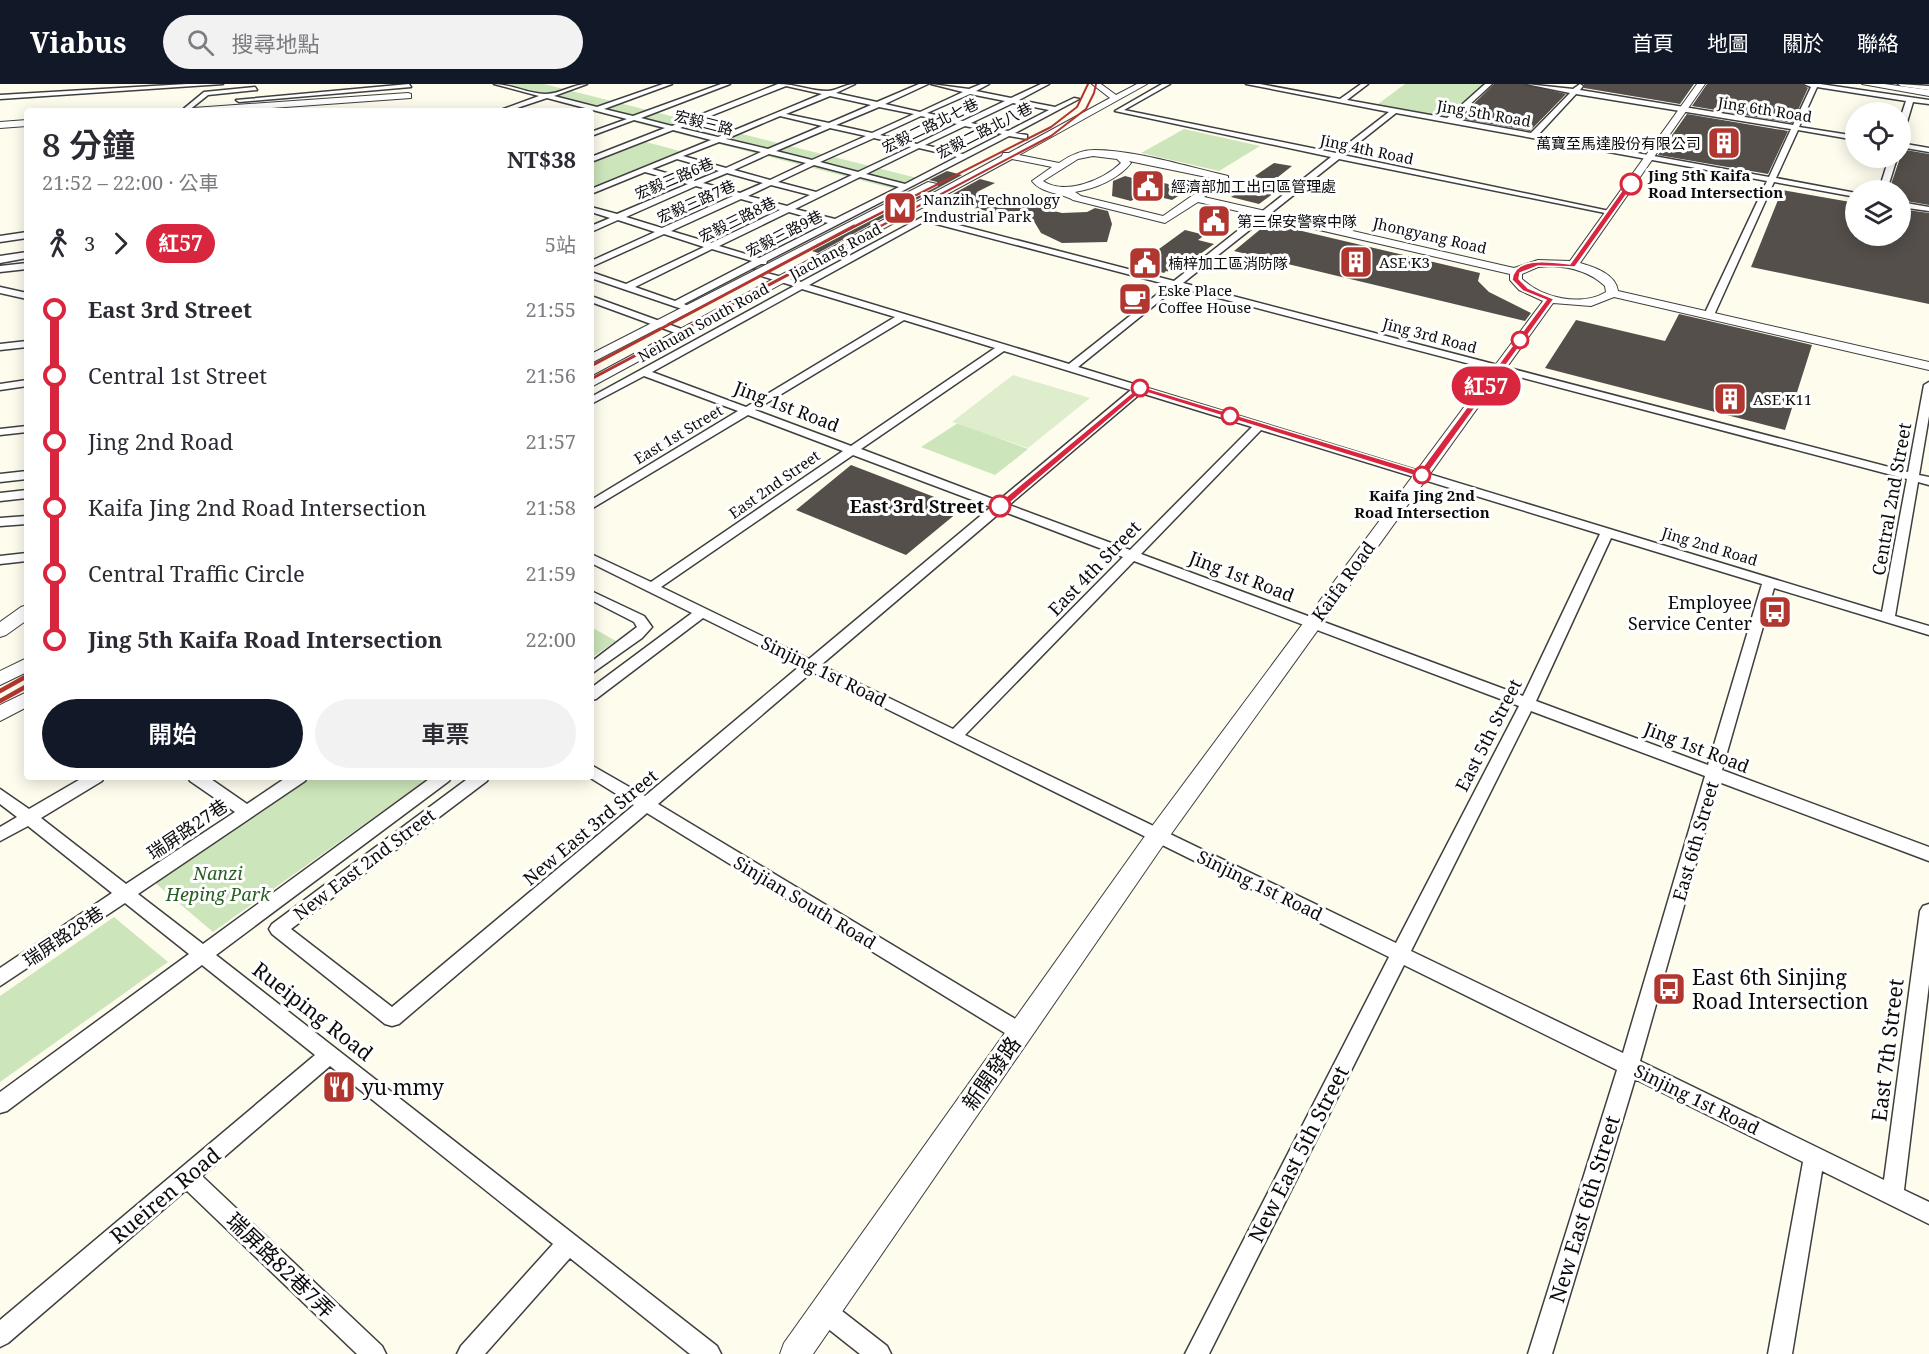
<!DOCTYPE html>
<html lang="zh-TW">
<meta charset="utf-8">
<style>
:root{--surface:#fff;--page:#f2f2f3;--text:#2b2b33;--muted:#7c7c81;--accent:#111827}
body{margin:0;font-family:"Noto Serif","Noto Sans TC",serif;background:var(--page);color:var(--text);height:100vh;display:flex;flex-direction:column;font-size:22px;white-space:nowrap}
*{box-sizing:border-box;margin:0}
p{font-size:20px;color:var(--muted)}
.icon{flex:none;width:33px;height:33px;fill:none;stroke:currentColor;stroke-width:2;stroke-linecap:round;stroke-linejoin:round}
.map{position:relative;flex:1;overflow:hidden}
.panel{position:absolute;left:24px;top:24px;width:570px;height:672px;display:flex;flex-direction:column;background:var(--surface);border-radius:6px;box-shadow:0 3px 15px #0003}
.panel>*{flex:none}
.badge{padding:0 12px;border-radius:20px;font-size:21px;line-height:39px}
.fabs{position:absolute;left:1845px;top:18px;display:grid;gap:12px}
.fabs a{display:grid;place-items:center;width:66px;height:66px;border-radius:50%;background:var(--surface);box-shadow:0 3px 15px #0003;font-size:30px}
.map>.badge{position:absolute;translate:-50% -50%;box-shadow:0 0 0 3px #fff}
.legs{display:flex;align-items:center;gap:9px;height:66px;padding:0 18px;font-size:20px}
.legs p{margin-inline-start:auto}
.summary{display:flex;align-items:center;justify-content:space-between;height:102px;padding:0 18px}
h1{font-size:33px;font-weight:600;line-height:45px}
.cta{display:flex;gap:12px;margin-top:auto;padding:12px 18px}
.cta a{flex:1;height:69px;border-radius:36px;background:var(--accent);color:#fff;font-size:24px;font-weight:600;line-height:69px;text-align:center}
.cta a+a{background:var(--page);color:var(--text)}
ul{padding:0 18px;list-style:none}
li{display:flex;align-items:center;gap:21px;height:66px;font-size:22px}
li i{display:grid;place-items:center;width:9px;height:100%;margin:0 8px;background:currentColor}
li i::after{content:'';width:15px;height:15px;margin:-8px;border:4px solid;border-radius:50%;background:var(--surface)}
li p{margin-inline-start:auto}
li:first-child i{background:linear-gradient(#0000 50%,currentColor 0)}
li:last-child i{background:linear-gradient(currentColor 50%,#0000 0)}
header{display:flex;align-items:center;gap:36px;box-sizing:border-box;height:84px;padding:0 30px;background:var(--accent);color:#fff}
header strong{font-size:28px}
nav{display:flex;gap:33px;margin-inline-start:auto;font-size:21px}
.search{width:420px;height:54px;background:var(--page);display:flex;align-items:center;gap:15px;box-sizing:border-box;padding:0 21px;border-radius:33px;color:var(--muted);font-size:22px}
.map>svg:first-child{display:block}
.green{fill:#cce5ba}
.pitch{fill:#deedcb}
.building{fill:#544f4a}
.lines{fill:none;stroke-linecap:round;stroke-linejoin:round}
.minor-casing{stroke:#3f3f3f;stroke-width:3}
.tertiary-casing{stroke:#3f3f3f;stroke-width:2}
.minor{fill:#fff;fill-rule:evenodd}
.tertiary{fill:#fff;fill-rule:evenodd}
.rail-far2{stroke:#b13630;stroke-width:2}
.rail-far1{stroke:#b13630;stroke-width:3}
.rail{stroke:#b13630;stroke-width:4.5}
.line-1{fill:#d7263d;stroke:#fff;stroke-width:1.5}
.stop-1-dot{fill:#fff;stroke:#d7263d;stroke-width:3}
.labels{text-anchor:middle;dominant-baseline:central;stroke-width:6;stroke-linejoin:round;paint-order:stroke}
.far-street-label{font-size:15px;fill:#0c0c0c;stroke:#fff}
.far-poi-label{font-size:15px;fill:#0c0c0c;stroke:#fff;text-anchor:start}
.far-stop-label{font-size:15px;font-weight:bold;fill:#0c0c0c;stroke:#fff;text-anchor:start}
.street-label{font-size:18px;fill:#0c0c0c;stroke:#fff}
.stop-label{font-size:18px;font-weight:bold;fill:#0c0c0c;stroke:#fff;text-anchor:end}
.poi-label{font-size:18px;fill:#0c0c0c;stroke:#fff;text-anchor:end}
.park-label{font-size:18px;font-style:italic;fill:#295e22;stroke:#fff}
.near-poi-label{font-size:21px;fill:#0c0c0c;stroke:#fff;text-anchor:start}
.near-street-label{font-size:21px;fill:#0c0c0c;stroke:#fff}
</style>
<header>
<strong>Viabus</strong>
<div class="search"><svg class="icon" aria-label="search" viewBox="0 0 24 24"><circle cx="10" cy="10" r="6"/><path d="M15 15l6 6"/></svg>搜尋地點</div>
<nav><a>首頁</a><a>地圖</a><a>關於</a><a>聯絡</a></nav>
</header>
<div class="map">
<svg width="1929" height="1270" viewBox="0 0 1929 1270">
<rect width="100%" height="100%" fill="#fefced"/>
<!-- green -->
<path class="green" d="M506 0H544L917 94 895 105 559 19 567 15Z
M1405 0H1489L1448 37 1374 23Z
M1184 45 1260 62 1219 87 1141 69Z
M646 58 680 67 591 103V79Z
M958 339 1028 365 995 391 921 363Z
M591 543 616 557 591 574Z
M311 693H430L213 848 153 797Z
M114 833 168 878 0 998V912Z"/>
<!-- pitch -->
<path class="pitch" d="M1013 291 1090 314 1028 364 952 338Z"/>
<!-- building -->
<path class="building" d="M1494 0H1524L1566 10 1530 47 1459 34Z
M1584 0H1694L1680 20 1584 4Z
M1707 0H1802L1808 4 1792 39 1692 22Z
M1687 30 1788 47 1768 90 1658 71Z
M1900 65 1929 70V121L1900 116V106H1889L1900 74Z
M1274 79 1292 82 1278 93 1292 96 1259 120 1231 113 1258 96 1252 94Z
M947 87 962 91 818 169 812 167 938 102 937 98 929 96Z
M1125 92 1140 96 1143 94 1189 105 1172 116 1143 109 1131 117 1112 112 1113 97Z
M980 95 995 99 977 108 1062 129 1087 128 1095 124 1108 127 1112 140 1107 158 1062 159 1041 149 1029 129 1019 135 942 116Z
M1782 106 1856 119V152H1900V125L1929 129V220L1751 183Z
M1268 139 1480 189 1478 197 1489 208 1531 229 1525 237 1234 167Z
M1185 146 1205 151 1198 156 1214 160 1174 189 1166 187 1164 189 1137 181Z
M1679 230 1812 261 1785 346 1545 284 1576 236 1665 257Z
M851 381 963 424 906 471 796 426Z"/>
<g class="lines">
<defs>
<path id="minor" d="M187 0H223L0 15V11Z
M409 0 411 3 239 18 236 16Z
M494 0C511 0 528 10 546 10 560 10 573 0 587 0L554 12 597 23 663 0H672L604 25 633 32 721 0H730L641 34 672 42 778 0C796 0 811 7 827 7 836 7 845 0 855 0L836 9 877 18 919 0H928L885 20 920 28 963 8 931 0 969 5 981 0H989L976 7 1011 14 1041 0H1049L1019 16 1055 23 1074 14 1079 15 1015 49 1027 51V55L1009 52 767 177 766 180H761L684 220 690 223 685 226 591 194V188L626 200 704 163 664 150 591 183V177L655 148 618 136 591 148V142L610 134 591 128V123L617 130 688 100 645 88 591 110V105L711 56 673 46 591 78V73L665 44 634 36 591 52V48L627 35 547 14 508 27H498L539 12ZM786 2 822 10 718 53 680 44ZM970 10 1005 17 963 37 927 29ZM830 12 871 21 829 39 786 30ZM1013 19 1049 26 1008 47 971 39ZM879 23 914 30 872 49 836 41ZM780 32 822 42 768 65 726 55ZM921 32 957 40 917 60 880 51ZM965 42 1002 50 963 70 925 61ZM830 44 866 52 812 76 776 67ZM874 54 911 63 858 88 820 78ZM719 58 761 68 726 84 683 72ZM919 64 957 73 905 100 866 90ZM769 70 806 79 770 96 734 86ZM677 75 719 87 695 97 652 85ZM814 81 852 91 816 108 778 98ZM727 89 763 99 740 109 703 99ZM860 93 899 103 835 135 795 125ZM771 101 810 111 787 122 748 112ZM696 102 733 112 662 144 626 133ZM741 115 780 126 711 159 671 147ZM789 128 828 139 759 174 719 162ZM712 165 752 177 675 217 635 203Z
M1162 0H1170L1124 26 1336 69 1389 28 1246 0H1260L1340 15 1361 0H1368L1347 16 1447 34 1485 0H1492L1454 35 1531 49 1570 9 1526 0 1573 5 1580 0 1583 2 1580 6 1793 41 1811 3 1804 0H1820L1929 16V20L1913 18 1904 48 1900 50V35L1906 17 1817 3 1799 43 1856 52V56L1798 46 1776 94 1856 109V113L1774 98 1714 231 1709 234 1704 231 1767 97 1396 29 1343 71 1614 128 1610 130 1339 75 1183 199 1908 388 1924 301 1929 298V332L1919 391 1929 393V401L1918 398 1895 532 1929 542V551L1774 504 1722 686 1929 763V777L1719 698 1640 977 1884 1096 1920 827 1923 822 1929 820V900L1904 1106 1929 1118V1140L1822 1087 1792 1270H1768L1803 1078 1635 995 1552 1270H1528L1617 986 1404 881 1209 1270H1185L1389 873 812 588 658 720 1027 942 1030 948 1027 954 1020 957 1013 954 647 729 399 940 392 942 385 940 272 850 269 845 272 840 470 693H489L487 697 291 845 392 923 634 721 589 693H591V681L645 712 800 582 703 534 596 615 591 616V604L692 529 591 479V470L651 498 843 367 748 331 591 425V416L738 327 644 292 591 320V313L794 202 755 190V186L801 198 924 132 1174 197 1331 73 1115 27ZM1576 10 1791 45 1769 93 1538 51ZM925 137 1169 201 1069 280 809 201ZM1177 203 1907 395 1882 528 1078 283ZM802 205 895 233 746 323 652 288ZM904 236 995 264 851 362 755 326ZM1004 267 1131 306 998 417 861 365ZM1141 309 1252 343 1130 466 1009 421ZM1261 346 1600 450 1523 612 1141 470ZM853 371 991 423 809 575 661 503ZM1002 427 1123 473 953 645 821 581ZM1611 454 1762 500 1708 681 1536 617ZM1134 477 1519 622 1396 859 965 651ZM1531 627 1705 692 1623 969 1411 867Z
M1898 0 1929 2V6L1901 2Z
M255 3 257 6 208 11 188 27H181L204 8Z
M1900 59 1929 64V68L1900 63Z
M1889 74H1897L1887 106H1879Z
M1900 118 1929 123V127L1900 123Z
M27 148V154L0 158V152Z
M27 168V174L0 179V172Z
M27 179V185L0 188V182Z
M0 203 27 209V215L0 209Z
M591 212 687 247 689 249 681 251 591 218Z
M27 257V263L0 266V260Z
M27 296V302L0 306V300Z
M27 342V348L0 351V345Z
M27 387V395L0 398V390Z
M27 406V414L0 417V409Z
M27 432V440L0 442V434Z
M27 469V477L0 480V472Z
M591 507 644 532 652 543 642 554 591 590V578L637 543 634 538 591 516Z
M84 693H104L102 697 41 734 126 800 235 728 190 697 188 693H208L247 720 287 693H307L305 697 138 810 203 860 432 693H451L449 697 216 871 717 1262 721 1270H690L570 1174 485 1270H457L461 1262 553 1160 330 982 202 1092 382 1262 386 1270H357L186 1106 8 1259 0 1263V1236L315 971 202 881 7 1027 0 1029V1008L189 870 125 819 0 902V884L112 809 28 742 0 757V743L17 733 0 720V705L29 725Z
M825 1217 833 1220 887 1262 891 1270H860L817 1236 814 1228 817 1220Z"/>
<path id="tertiary" d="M1092 0H1101L1116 11 1137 0H1147L1019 71 1059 79C1069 72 1081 66 1094 66 1134 66 1185 82 1224 91L1228 92V96L1204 113 1514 184 1538 176 1570 177 1697 0H1705L1580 179C1594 183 1616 190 1618 207L1929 278V286L1614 213 1591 222 1553 219 1166 757 813 1270H780L784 1259 1150 745 1543 217 1519 206 1510 196V190L1198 118 1165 139 1073 116C1060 108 1042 110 1032 97L1052 83 1012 75 591 303V293L1002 72 1003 69H1009L1110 14ZM1093 72 1117 75 1121 79C1103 96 1066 112 1043 97L1078 75ZM1129 77 1216 95 1163 132 1081 112 1075 108C1094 105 1119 95 1131 79ZM1551 182C1572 183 1590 188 1605 202L1606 208C1581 223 1542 214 1522 195V190L1538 183Z
M1862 0H1884L1929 6V12Z
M408 9 411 10V14L231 27H189L193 24Z
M27 36V42L0 44V38Z
M928 98 937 100 591 279V270Z
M27 521V536L6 551 0 553V538L21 523Z
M27 574V588L0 601V587Z
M27 608V623L0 637V621Z"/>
</defs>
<!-- minor casing -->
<use href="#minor" class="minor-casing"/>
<!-- tertiary casing -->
<use href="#tertiary" class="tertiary-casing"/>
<!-- minor -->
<use href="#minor" class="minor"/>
<!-- tertiary -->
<use href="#tertiary" class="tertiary"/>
<!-- rail-far2 -->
<path class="rail-far2" d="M851 144 1051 43 1077 23 1088 0
M877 144 1051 52 1086 25 1094 9 1096 0"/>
<!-- rail-far1 -->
<path class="rail-far1" d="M591 282 854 142
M591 295 880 142"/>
<!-- rail -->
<path class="rail" d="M0 607 27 592
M0 617 27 602"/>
</g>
<!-- line-1 -->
<path class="line-1" d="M1628 98 1634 100 1575 183 1538 182 1520 189 1519 195 1528 204 1554 215 1425 393H1419L1142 307 1004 424 995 422 1140 302 1420 387 1546 216 1523 207 1512 196C1514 171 1553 178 1570 180Z"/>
<!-- icons -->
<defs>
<symbol id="building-square" viewBox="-11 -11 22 22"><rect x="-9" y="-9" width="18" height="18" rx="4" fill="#b13630" stroke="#fff"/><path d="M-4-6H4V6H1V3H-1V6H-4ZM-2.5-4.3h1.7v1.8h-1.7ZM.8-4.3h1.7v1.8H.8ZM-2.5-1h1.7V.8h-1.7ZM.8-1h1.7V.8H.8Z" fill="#fff"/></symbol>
<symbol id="civic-square" viewBox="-11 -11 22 22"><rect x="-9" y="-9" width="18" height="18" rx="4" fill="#b13630" stroke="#fff"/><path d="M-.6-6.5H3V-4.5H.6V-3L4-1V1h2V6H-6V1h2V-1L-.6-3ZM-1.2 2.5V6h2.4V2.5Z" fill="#fff"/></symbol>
<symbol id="metro-square" viewBox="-11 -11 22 22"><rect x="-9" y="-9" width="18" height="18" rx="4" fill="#b13630" stroke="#fff"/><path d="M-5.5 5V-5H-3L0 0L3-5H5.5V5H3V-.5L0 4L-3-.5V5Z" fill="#fff"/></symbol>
<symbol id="cafe-square" viewBox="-11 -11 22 22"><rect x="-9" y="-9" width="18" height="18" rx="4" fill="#b13630" stroke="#fff"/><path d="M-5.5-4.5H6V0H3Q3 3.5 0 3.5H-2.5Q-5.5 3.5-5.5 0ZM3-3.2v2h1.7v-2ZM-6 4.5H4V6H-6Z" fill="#fff"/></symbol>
<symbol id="bus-square" viewBox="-11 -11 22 22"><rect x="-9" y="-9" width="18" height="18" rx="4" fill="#b13630" stroke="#fff"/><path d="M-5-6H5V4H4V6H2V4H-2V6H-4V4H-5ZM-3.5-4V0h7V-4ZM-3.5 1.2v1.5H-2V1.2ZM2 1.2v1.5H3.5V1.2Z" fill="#fff"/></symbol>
<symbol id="restaurant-square" viewBox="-11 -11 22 22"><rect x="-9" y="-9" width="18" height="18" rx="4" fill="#b13630" stroke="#fff"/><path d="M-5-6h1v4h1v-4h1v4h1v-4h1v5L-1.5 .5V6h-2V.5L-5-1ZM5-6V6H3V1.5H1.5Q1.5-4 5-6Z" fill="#fff"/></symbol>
</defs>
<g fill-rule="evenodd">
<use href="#building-square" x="1705" y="40" width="38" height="38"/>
<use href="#civic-square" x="1129" y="83" width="38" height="38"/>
<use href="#metro-square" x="881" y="105" width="38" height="38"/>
<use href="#civic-square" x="1195" y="118" width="38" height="38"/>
<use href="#building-square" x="1337" y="159" width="38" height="38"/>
<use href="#civic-square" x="1126" y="160" width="38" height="38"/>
<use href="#cafe-square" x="1116" y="196" width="38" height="38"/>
<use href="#building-square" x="1711" y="296" width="38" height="38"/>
<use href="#bus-square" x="1756" y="509" width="38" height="38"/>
<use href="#bus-square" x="1650" y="886" width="38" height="38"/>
<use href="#restaurant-square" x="320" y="984" width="38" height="38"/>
</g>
<!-- markers -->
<g class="stop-1-dot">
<circle cx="1631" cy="100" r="10"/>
<circle cx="1520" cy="256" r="8"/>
<circle cx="1140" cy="304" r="8"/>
<circle cx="1230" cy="332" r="8"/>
<circle cx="1422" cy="391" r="8"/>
<circle cx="1000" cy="422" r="10"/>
</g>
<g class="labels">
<!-- far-street labels -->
<g class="far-street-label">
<text transform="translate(1765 25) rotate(9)">Jing 6th Road</text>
<text transform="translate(1484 29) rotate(10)">Jing 5th Road</text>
<text transform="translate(704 38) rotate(14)">宏毅三路</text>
<text transform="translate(930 41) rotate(-26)">宏毅二路北七巷</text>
<text transform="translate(984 46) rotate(-27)">宏毅二路北八巷</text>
<text transform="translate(1367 65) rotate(12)">Jing 4th Road</text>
<text transform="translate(674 94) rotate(-23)">宏毅三路6巷</text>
<text transform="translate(696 117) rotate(-24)">宏毅三路7巷</text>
<text transform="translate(737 135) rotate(-26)">宏毅三路8巷</text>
<text transform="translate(784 149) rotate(-27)">宏毅三路9巷</text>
<text transform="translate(1430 151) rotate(13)">Jhongyang Road</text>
<text transform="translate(835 167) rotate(-28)">Jiachang Road</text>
<text transform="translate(703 238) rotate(-29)">Neihuan South Road</text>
<text transform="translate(1430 251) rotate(15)">Jing 3rd Road</text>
<text transform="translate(678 350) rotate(-31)">East 1st Street</text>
<text transform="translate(774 400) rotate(-35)">East 2nd Street</text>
<text transform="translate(1710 462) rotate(17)">Jing 2nd Road</text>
</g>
<!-- far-poi labels -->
<g class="far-poi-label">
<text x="1701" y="59" text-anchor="end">萬寶至馬達股份有限公司</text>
<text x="1171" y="102">經濟部加工出口區管理處</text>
<text x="923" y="115">Nanzih Technology<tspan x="923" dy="17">Industrial Park</tspan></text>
<text x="1237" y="137">第三保安警察中隊</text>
<text x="1379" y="178">ASE K3</text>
<text x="1168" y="179">楠梓加工區消防隊</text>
<text x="1158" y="206">Eske Place<tspan x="1158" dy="17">Coffee House</tspan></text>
<text x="1753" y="315">ASE K11</text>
</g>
<!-- far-stop labels -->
<g class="far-stop-label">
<text x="1648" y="91">Jing 5th Kaifa<tspan x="1648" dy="17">Road Intersection</tspan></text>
<text x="1422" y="411" text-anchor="middle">Kaifa Jing 2nd<tspan x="1422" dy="17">Road Intersection</tspan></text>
</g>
<!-- street labels -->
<g class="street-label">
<text transform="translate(787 322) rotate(21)">Jing 1st Road</text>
<text transform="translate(1891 415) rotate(-80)">Central 2nd Street</text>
<text transform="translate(1094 484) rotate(-46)">East 4th Street</text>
<text transform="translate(1242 492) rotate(21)">Jing 1st Road</text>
<text transform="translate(1343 497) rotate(-54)">Kaifa Road</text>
<text transform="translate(824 587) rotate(26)">Sinjing 1st Road</text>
<text transform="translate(1488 651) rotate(-63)">East 5th Street</text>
<text transform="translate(1697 663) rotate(21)">Jing 1st Road</text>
<text transform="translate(590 743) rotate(-40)">New East 3rd Street</text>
<text transform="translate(187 745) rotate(-34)">瑞屏路27巷</text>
<text transform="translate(1695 757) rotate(-74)">East 6th Street</text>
<text transform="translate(364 780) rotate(-37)">New East 2nd Street</text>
<text transform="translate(1260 801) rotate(26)">Sinjing 1st Road</text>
<text transform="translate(805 818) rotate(31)">Sinjian South Road</text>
<text transform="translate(63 852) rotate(-34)">瑞屏路28巷</text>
<text transform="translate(1697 1015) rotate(26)">Sinjing 1st Road</text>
</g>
<!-- stop labels -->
<g class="stop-label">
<text x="984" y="422">East 3rd Street</text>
</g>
<!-- poi labels -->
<g class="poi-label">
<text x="1752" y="518">Employee<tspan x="1752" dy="21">Service Center</tspan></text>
</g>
<!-- park labels -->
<g class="park-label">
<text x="218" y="789">Nanzi<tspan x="218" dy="21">Heping Park</tspan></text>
</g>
<!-- near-poi labels -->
<g class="near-poi-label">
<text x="1692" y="893">East 6th Sinjing<tspan x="1692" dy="24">Road Intersection</tspan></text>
<text x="362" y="1003">yu mmy</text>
</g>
<!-- near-street labels -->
<g class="near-street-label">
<text transform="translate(313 927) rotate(38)">Rueiping Road</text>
<text transform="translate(1887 966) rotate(-83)">East 7th Street</text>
<text transform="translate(991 989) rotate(-55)">新開發路</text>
<text transform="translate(1298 1070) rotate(-63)">New East 5th Street</text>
<text transform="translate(165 1111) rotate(-40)">Rueiren Road</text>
<text transform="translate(1584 1125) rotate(-73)">New East 6th Street</text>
<text transform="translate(281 1181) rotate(44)">瑞屏路82巷7弄</text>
</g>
</g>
</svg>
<div class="fabs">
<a><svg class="icon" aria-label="locate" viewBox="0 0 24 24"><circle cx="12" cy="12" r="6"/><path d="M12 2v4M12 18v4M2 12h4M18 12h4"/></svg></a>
<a><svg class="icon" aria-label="layers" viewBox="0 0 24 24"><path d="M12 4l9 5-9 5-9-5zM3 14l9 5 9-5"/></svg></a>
</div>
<b class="badge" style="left:1486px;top:302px;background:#d7263d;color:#fff">紅57</b>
<section class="panel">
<div class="summary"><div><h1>8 分鐘</h1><p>21:52 – 22:00 · 公車</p></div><b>NT$38</b></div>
<div class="legs"><svg class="icon" aria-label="walk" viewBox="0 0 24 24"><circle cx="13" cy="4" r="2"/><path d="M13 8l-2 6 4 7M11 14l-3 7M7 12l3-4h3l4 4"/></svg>3<svg class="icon" aria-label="forward" viewBox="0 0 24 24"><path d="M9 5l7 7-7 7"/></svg><b class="badge" style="background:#d7263d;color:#fff">紅57</b><p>5站</p></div>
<ul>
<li><i style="color:#d7263d"></i><b>East 3rd Street</b><p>21:55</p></li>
<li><i style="color:#d7263d"></i><span>Central 1st Street</span><p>21:56</p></li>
<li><i style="color:#d7263d"></i><span>Jing 2nd Road</span><p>21:57</p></li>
<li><i style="color:#d7263d"></i><span>Kaifa Jing 2nd Road Intersection</span><p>21:58</p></li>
<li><i style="color:#d7263d"></i><span>Central Traffic Circle</span><p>21:59</p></li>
<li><i style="color:#d7263d"></i><b>Jing 5th Kaifa Road Intersection</b><p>22:00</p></li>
</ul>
<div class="cta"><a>開始</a><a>車票</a></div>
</section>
</div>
